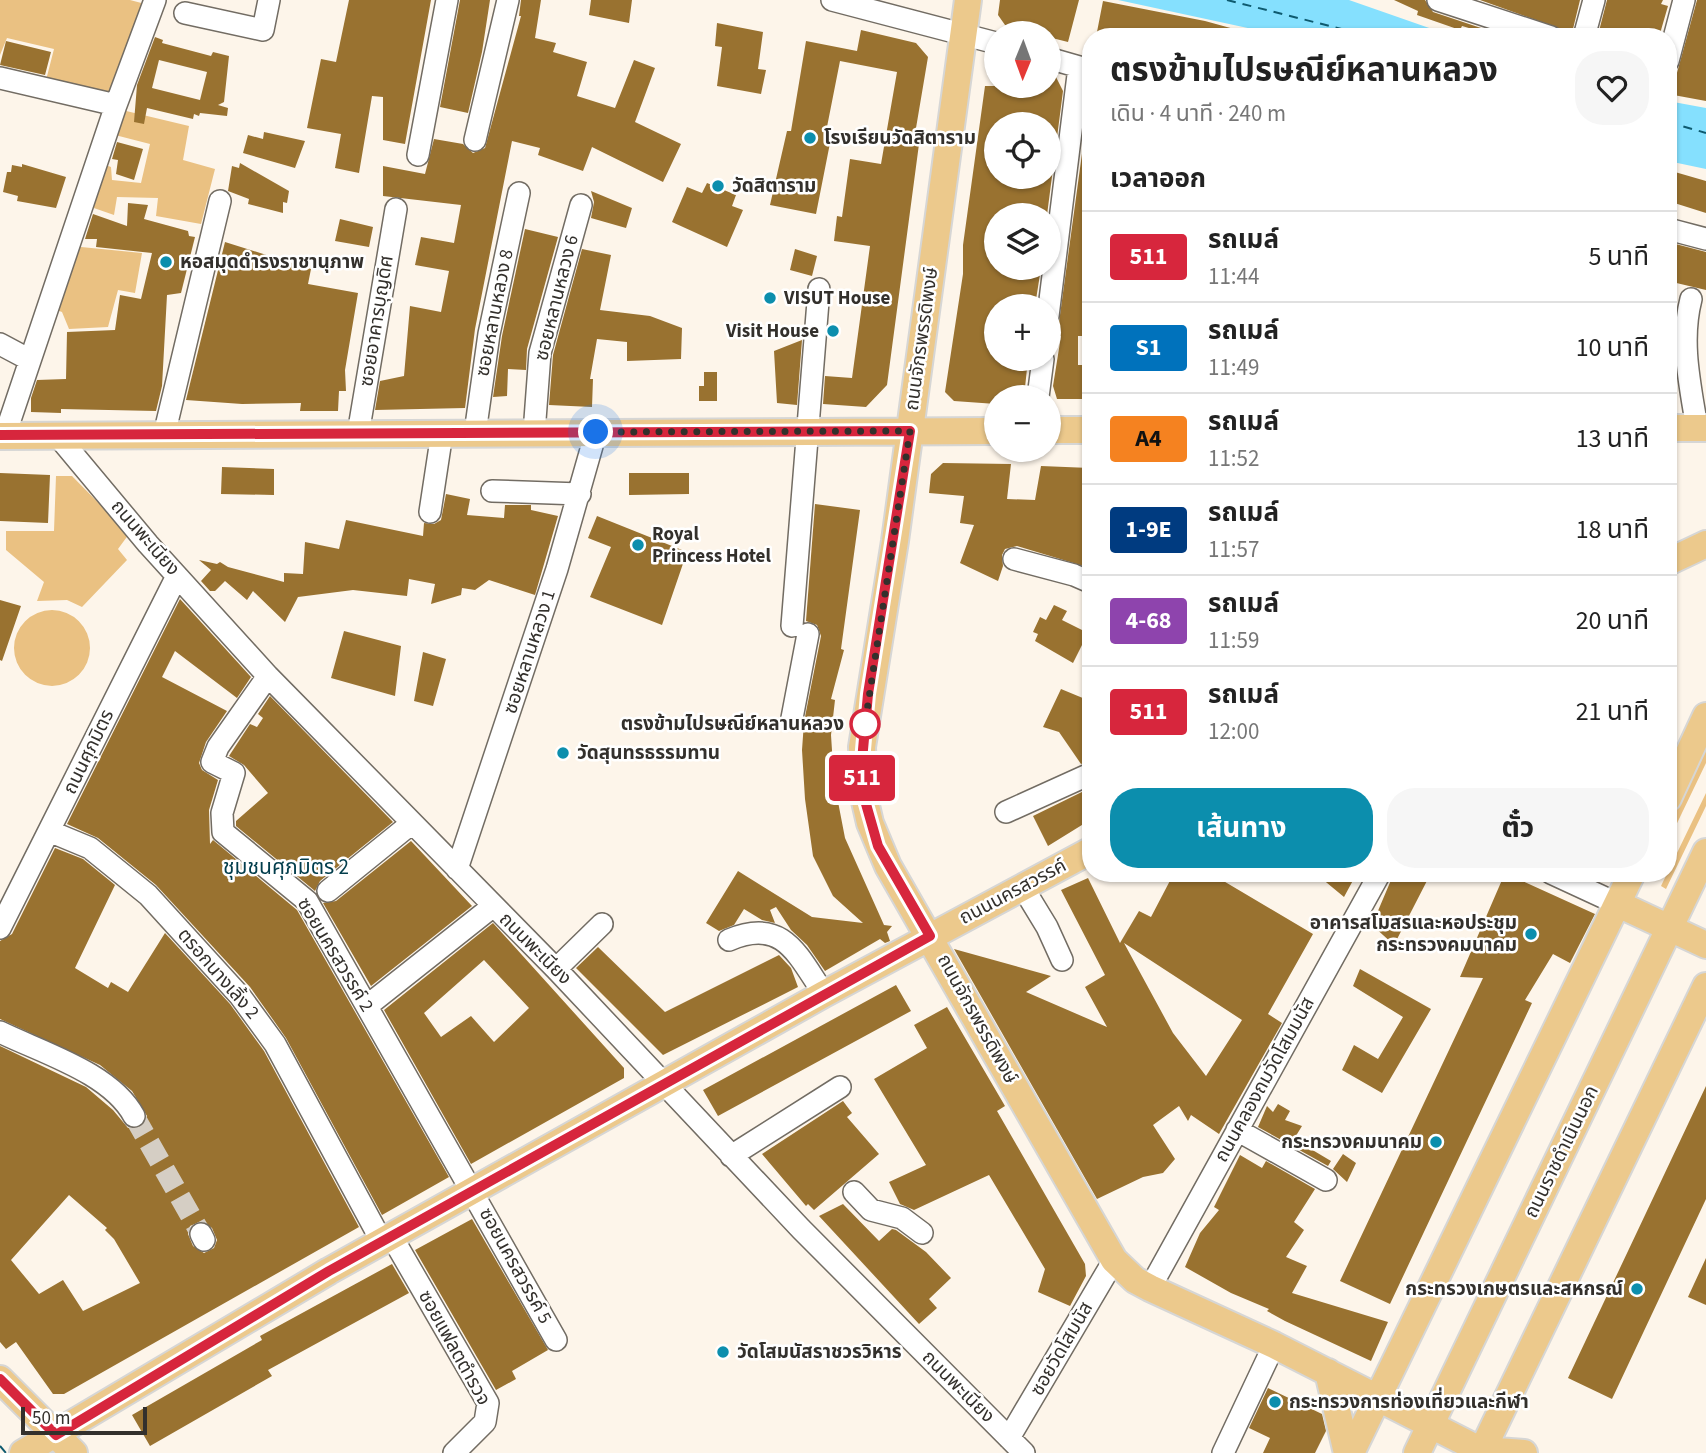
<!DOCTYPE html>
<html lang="th">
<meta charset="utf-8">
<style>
:root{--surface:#fff;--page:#f6f6f6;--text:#222;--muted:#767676;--line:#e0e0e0;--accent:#0c8ead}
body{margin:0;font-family:"Source Sans 3","Noto Sans Thai",sans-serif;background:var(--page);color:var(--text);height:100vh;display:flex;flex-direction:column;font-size:26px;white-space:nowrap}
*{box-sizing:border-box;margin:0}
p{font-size:23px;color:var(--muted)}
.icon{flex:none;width:38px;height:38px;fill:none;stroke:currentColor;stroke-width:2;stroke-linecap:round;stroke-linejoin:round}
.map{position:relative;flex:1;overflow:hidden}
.sheet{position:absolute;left:1082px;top:28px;width:595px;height:854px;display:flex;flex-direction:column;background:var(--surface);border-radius:28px;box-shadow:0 2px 5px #0004}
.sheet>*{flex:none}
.badge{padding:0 14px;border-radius:5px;font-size:24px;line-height:46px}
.needle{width:46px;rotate:181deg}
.buttons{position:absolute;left:984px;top:21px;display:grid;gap:14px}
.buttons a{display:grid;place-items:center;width:77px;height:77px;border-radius:50%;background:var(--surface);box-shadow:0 2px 5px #0004;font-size:35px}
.scale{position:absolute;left:21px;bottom:18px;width:126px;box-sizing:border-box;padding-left:7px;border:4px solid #33302c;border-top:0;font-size:19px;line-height:24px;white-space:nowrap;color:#33302c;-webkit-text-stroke:5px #fff;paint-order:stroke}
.you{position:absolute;width:35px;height:35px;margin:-18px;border:5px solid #fff;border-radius:50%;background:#1a73e8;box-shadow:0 0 0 10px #1a73e833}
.map>.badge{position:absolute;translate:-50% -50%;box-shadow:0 0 0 4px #fff}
h2{padding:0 28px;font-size:26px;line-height:63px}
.round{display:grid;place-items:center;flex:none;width:74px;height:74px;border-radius:28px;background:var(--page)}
.head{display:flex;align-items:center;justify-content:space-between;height:119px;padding:0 28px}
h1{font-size:33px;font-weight:700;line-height:52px}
.button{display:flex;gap:14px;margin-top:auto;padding:14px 28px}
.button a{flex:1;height:80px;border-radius:28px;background:var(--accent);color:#fff;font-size:28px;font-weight:700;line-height:80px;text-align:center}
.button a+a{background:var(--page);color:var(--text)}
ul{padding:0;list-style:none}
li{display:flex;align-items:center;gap:21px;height:91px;padding:0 28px;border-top:2px solid var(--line)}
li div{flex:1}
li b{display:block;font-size:26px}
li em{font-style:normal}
li .badge{min-width:77px;font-weight:700;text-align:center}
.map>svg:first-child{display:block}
.green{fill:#eac182}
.water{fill:#85e0fe}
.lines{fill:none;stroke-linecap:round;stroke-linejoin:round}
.ferry{stroke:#0e5a6f;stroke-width:2;stroke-dasharray:9 7;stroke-linecap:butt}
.building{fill:#997230;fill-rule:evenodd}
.minor-tunnel{stroke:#d5cec4;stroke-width:21;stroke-dasharray:21 10;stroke-linecap:butt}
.minor-casing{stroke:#726c63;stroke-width:24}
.major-casing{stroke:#d6d6d5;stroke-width:30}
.minor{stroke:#fff;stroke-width:21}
.major{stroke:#ecc98c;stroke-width:26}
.line-casing{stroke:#fff;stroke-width:16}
.line{stroke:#d7263d;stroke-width:10}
.walk{stroke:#33302c;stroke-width:7;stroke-dasharray:0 12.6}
.poi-dot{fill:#0c8ead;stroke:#fff;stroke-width:2.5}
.stop-dot{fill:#fff;stroke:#d7263d;stroke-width:3.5}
.labels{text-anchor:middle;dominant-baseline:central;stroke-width:5;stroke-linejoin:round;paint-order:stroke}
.poi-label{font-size:19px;font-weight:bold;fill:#33302c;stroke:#fff;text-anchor:start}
.street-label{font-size:19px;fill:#33302c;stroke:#fff}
.stop-label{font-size:19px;font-weight:bold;fill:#33302c;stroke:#fff;text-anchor:end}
.neighbourhood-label{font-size:21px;fill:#023d4c;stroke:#fff}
</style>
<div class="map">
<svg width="1706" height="1453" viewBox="0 0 1706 1453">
<rect width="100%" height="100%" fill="#fdf5ea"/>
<!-- green -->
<path class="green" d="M0 0H130L149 5 112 104 44 88 54 49 7 38 0 55Z
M122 110 189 126 183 160 215 169 201 224 156 216 158 198 117 197 114 215 91 207 103 164 111 167 112 180 141 183 150 144 115 135Z
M71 246 142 253 135 293 118 290 108 327 69 329 62 312 51 308Z
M56 476H72L129 534 118 549 127 560 82 607 67 600 37 601 44 582 6 550V531H54Z
M14 648a38 38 0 1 1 76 0a38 38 0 1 1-76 0Z
M1706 747V763L1668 842V825Z
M1706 793V806L1666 889 1661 886Z"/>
<!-- water -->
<path class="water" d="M1118 0H1349L1455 37H1289Z
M1668 101 1706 108V169L1668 161Z"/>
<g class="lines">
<!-- ferry -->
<path class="ferry" d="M1227 0 1373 37
M1668 122 1706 133
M0 1446 6 1453"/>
</g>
<!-- building -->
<path class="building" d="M349 0H431L405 144 383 140V97L372 96 359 173 335 168 341 134 307 128 321 59 336 62Z
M460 0H490L482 52 468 113 440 107Z
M521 0H541L535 38 556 43 553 52 587 62 577 96 615 108 634 60 655 68 635 122 681 144 663 182 592 147 583 171 538 155 540 148 512 141 475 329 465 408 375 410 380 381 404 376 410 306 441 312 449 271 415 265 421 237 454 243 461 205 383 196V166L425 174 434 139 463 144 473 153 485 148 521 16H519Z
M591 0H632L629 23 589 15Z
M1000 0H1079L1068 42 1048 37V33L1005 25 998 15Z
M1394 0H1425L1433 12 1487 30 1486 33 1462 26 1460 30 1417 15 1418 11Z
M1480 0H1580L1572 33Z
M1607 0H1663L1661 4 1668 6 1659 37H1617L1599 31Z
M1697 0H1706V101L1668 94V78L1675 80Z
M1103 1 1205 21 1245 32V37H1096Z
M717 23 763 32 758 69 766 70 761 94 717 86 722 47 715 46Z
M861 30 916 43 928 57 916 128 921 129 887 385 866 407 823 404 825 376 852 378 870 246 834 241 837 216 842 217 850 159 881 164 897 72 840 61 825 137 831 138 816 214 770 205 787 131H791L806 41 857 51Z
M155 37 163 40 162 43 211 56 213 52 229 56 224 102 218 105 228 108 227 116 200 113 199 116 194 114 193 119 147 108 144 124 134 122 137 85ZM159 60 207 72 200 100 152 88Z
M6 41 51 52 45 75 0 65Z
M1048 72 1054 73 1063 91 1047 215H996V268H1041L1035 306H996V359H1028L1024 397H996V404L954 401 945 392 963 274V245L985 86H1048ZM996 124H1048V177H996Z
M1090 95V336H1078V365H1090V399H1057L1053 386 1061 336 1057 337Z
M264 132 305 141 295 168 243 153 248 135 263 139Z
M117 142 143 149 134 180 116 174 118 160 112 159Z
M240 163 289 191 287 203 283 202V213L248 204 249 199 228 191 232 166 239 168Z
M22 164 66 177 56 208 17 201 18 196 3 192 7 172H11L12 165 22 167Z
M1668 170 1706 181V213L1668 201Z
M707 183 736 195 732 206 743 210 727 247 672 222 687 187 702 193Z
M591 191 632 208 626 228 591 218 594 202Z
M128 203 148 205 144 219 188 231 189 236 195 237 181 293 167 295 162 386 156 411 61 409V413L31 412V398L37 380 66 379 67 332 115 330 120 295 141 299 152 253 96 247 97 239H85L93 214 127 226Z
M340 219 373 227 369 247 335 241Z
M525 229 558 237 527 349 526 370 508 369 507 396 493 397 502 336Z
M225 242 311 269 308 284 358 293 345 370 346 391H339L338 411H300L301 403 242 404 186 400Z
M1668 242 1706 252V290L1668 281Z
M582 249 611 255 600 310 650 316 682 328 681 359 627 361V342L597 339 590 379H593L592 407 549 405 553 355Z
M795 249 817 256 812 276 790 270Z
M802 340 797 405 777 403 774 351Z
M704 372H717V401H699V386H704Z
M943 463 1011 464 1007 499 1035 500 1041 466 1090 468V568L1017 546 1005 549 1002 555 1003 566 998 581 960 563 974 525 960 523 964 496 929 493 931 474Z
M222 467 274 469V495L221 494Z
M0 473 50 475 48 523 0 521Z
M629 473H689V494L629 495Z
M446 494 470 499 467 515 504 518 505 505H531V510L558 516 535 595 489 580 475 590 462 588 461 595 431 604 435 584 409 579 407 596 353 590 298 597 285 622 253 591 247 600 225 581 215 591H210L201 581 211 570 199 560 217 564 220 562 228 567 284 582V573L303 574 305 542 339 549 346 520 423 536 424 523 434 524 441 520Z
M815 504 860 510 841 649 844 650 831 699 835 700 831 735 834 781 845 838 884 925 892 926 887 932 890 941 885 943 880 939 825 971 807 945 791 930 776 907 770 910 775 923 762 920 744 909 734 925 719 931 706 923 738 871 812 917 863 923 833 896 813 856 805 799 802 750 804 722 821 636 817 625 806 621Z
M597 516 687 552 662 625 590 597 611 547 588 538Z
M180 599 251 677 237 698 175 651 162 677 227 711 206 742 199 763 202 770 218 780 209 810 210 844 213 840 297 910 449 1177 382 1215 286 1038 250 987 156 885 98 838 67 824Z
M0 600 21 606 2 661 0 660Z
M1054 605 1067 611 1062 620 1088 633 1073 663 1035 641 1038 634 1033 632 1040 617 1046 620Z
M344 631 401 646 395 696 331 678Z
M423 652 446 659 433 706 414 701Z
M1061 689 1090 701V761L1081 764 1059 732 1043 727Z
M270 696 393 822 320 881 315 891 236 826V821L268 793 244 765 229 756 250 724 257 727 263 718 258 714Z
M1090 788V820L1048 846 1033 816Z
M411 841 472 906 371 986 323 903 336 901Z
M55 848 83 859 115 885 75 968 108 988 111 982 128 992 165 933 230 1004 264 1051 359 1227 64 1394H53L16 1342 6 1349 0 1342V1046L86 1087 113 1110 128 1128 141 1127 147 1116 132 1091 100 1065 0 1019V941L12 934ZM69 1195 107 1228 105 1230 114 1239 140 1283 83 1311 63 1280 39 1294 11 1260ZM202 1221 212 1228 217 1240 214 1248 204 1253 193 1246 188 1234 190 1226Z
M1174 873H1210L1313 934 1268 1014 1282 1023 1219 1134 1191 1115 1188 1121 1179 1106 1153 1125 1175 1159 1163 1173 1143 1177 1097 1199 954 949 1051 976 1026 992 1107 1027 1085 987 1105 975 1061 890 1088 878 1120 943 1139 911 1151 917ZM1124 943 1242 1020 1206 1076 1173 1033Z
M1315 873H1357L1344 897Z
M1394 873H1431L1394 945 1372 925Z
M1505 873 1595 914 1570 963 1553 954 1525 1000 1532 1003 1390 1304 1340 1281 1483 978 1460 977Z
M493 923 624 1068V1078L471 1164 384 1010ZM484 960 529 1008 494 1042 471 1016 441 1037 424 1013Z
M598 947 665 1012 779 955 791 968 798 987 663 1055 576 968Z
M1360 969 1431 1009 1382 1093 1342 1070 1354 1045 1378 1059 1403 1017 1353 986Z
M896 985 911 1011 718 1116 703 1090Z
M947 1007 1005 1106 997 1111 1085 1264 1086 1276 1070 1306 1038 1292 1045 1269 989 1175 914 1210 900 1204 889 1182 926 1165 874 1079 927 1048 914 1025Z
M1706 1086V1199L1612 1399 1568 1378Z
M843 1101 852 1113 847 1117 879 1154 814 1210 808 1204 806 1206 762 1154Z
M1278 1104 1290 1111 1285 1120 1302 1126 1294 1139 1331 1161 1328 1166 1258 1127 1267 1106 1273 1112Z
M1343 1154 1356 1163 1347 1182 1333 1169Z
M1240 1155 1262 1168 1266 1161 1315 1189 1294 1222 1304 1230 1286 1257 1307 1266 1292 1293 1388 1322 1371 1361 1285 1321 1267 1311 1269 1309 1231 1293 1185 1267 1200 1233 1219 1210 1214 1207Z
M843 1204 879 1241 892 1229 896 1230 926 1252 951 1278 929 1299 937 1308 919 1324 819 1216Z
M472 1219 548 1350 512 1371 516 1379 496 1390 415 1250Z
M1706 1258V1305L1688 1297Z
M392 1264 409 1293 268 1370 272 1376 150 1446 132 1415 262 1340 260 1336Z
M1268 1388 1322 1414 1326 1431 1315 1453H1263L1270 1438 1249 1428Z"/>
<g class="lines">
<!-- minor-tunnel -->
<path class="minor-tunnel" d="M134 1116 201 1234"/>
<defs>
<path id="minor" d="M832 0 996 43
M1438 0 1551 37
M185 13 263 30 269 0
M1584 37 1594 0
M1048 58 1090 70
M1668 61 1684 0
M0 78 116 105
M475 140 508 0
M418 155 447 0
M1668 229 1706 239
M1691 299C1680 342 1690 384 1697 428
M1048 316 1079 67
M0 344 30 360
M1038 397 1043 359
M475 433 489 334 519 193
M534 433 540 353 581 205
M358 434 396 209
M5 435 116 105 155 0
M57 435 148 544 268 676 556 969 801 1229 1024 1453
M164 435 220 201
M492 491 580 494
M430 512 442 433
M1014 559 1074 575 1090 582
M792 626 819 289
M268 676 218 747 212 762 234 773 222 813 223 832 307 901 556 1340
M792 718 808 634
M1006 812 1090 774
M49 831 90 848 148 895 240 996 275 1044 382 1242
M457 869 557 569 596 432
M1551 873 1618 904
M1022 886 1047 927 1062 960
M328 891 412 823
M0 928 177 576
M729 940C783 917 797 954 824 994
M556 969 602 924
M367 1006 492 907
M0 1032C43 1053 111 1073 134 1116
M1237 1130 1326 1180
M731 1156 840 1087
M854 1192 871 1210 902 1218 922 1233
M201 1234 204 1240
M392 1237 488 1403 485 1422 454 1453
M1150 1288 1380 873
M1009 1438 1114 1260
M1223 1453 1274 1345"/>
<path id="major" d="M968 0 895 541 862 747 864 797 870 823 888 866 1114 1260 1135 1280 1150 1288 1274 1345 1486 1453
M1668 428H1706
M1048 430H1090
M0 436 996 431
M1668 562 1706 544
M1668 798 1706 716
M1618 904 1706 945
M1328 1372 1347 1453
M0 1379 74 1453
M1483 1450 1524 1453
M23 1453 329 1271 824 994 1090 851
M1351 1453 1632 873
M1417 1453 1706 852
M1481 1453 1706 986"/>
</defs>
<!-- minor casing -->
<use href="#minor" class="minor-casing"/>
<!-- major casing -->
<use href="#major" class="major-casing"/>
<!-- minor -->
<use href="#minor" class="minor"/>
<!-- major -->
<use href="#major" class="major"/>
</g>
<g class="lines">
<defs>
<path id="line" d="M0 435 910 431 868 694 861 772 864 797 878 846 930 936 329 1271 56 1435 0 1379"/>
</defs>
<!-- line casing -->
<use href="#line" class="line-casing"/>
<!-- line -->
<use href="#line" class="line"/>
<!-- walk -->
<path class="walk" d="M596 432 910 431 865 724"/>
</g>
<!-- markers -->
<g class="poi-dot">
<circle cx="810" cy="138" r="7"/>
<circle cx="718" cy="186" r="7"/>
<circle cx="166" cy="262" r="7"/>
<circle cx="770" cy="298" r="7"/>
<circle cx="833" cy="331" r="7"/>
<circle cx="638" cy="545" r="7"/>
<circle cx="563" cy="753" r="7"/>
<circle cx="1531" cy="934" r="7"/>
<circle cx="1436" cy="1142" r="7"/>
<circle cx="1637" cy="1289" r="7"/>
<circle cx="723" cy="1352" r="7"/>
<circle cx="1275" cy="1402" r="7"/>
</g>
<circle class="stop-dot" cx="865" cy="724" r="14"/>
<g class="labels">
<!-- poi labels -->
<g class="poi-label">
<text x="824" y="138">โรงเรียนวัดสิตาราม</text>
<text x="732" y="186">วัดสิตาราม</text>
<text x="180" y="262">หอสมุดดำรงราชานุภาพ</text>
<text x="784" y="298">VISUT House</text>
<text x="819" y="331" text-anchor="end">Visit House</text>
<text x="652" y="534">Royal<tspan x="652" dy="22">Princess Hotel</tspan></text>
<text x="577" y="753">วัดสุนทรธรรมทาน</text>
<text x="1517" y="923" text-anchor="end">อาคารสโมสรและหอประชุม<tspan x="1517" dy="22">กระทรวงคมนาคม</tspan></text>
<text x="1422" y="1142" text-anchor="end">กระทรวงคมนาคม</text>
<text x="1623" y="1289" text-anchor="end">กระทรวงเกษตรและสหกรณ์</text>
<text x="737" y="1352">วัดโสมนัสราชวรวิหาร</text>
<text x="1289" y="1402">กระทรวงการท่องเที่ยวและกีฬา</text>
</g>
<!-- street labels -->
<g class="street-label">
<text transform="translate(557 298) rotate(-76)">ซอยหลานหลวง 6</text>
<text transform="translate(495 313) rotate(-79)">ซอยหลานหลวง 8</text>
<text transform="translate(377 321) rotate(-81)">ซอยอาคารบุญดิศ</text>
<text transform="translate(922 339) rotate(-82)">ถนนจักรพรรดิพงษ์</text>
<text transform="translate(145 538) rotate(49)">ถนนพะเนียง</text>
<text transform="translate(530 652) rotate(-72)">ซอยหลานหลวง 1</text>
<text transform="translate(89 752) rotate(-64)">ถนนศุภมิตร</text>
<text transform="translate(1013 892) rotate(-28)">ถนนนครสวรรค์</text>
<text transform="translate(535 949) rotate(45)">ถนนพะเนียง</text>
<text transform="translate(335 955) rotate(59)">ซอยนครสวรรค์ 2</text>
<text transform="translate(218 974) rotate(49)">ตรอกนางเลิ้ง 2</text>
<text transform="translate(977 1019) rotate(61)">ถนนจักรพรรดิพงษ์</text>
<text transform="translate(1265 1080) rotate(-61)">ถนนคลองถมวัดโสมมนัส</text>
<text transform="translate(1562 1152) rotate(-64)">ถนนราชดำเนินนอก</text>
<text transform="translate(515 1266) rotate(61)">ซอยนครสวรรค์ 5</text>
<text transform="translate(454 1348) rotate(61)">ซอยแฟลตตำรวจ</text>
<text transform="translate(1062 1349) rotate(-60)">ซอยวัดโสมนัส</text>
<text transform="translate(958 1387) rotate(45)">ถนนพะเนียง</text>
</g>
<!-- stop labels -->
<g class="stop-label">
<text x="844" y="724">ตรงข้ามไปรษณีย์หลานหลวง</text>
</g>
<!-- neighbourhood labels -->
<g class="neighbourhood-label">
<text x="286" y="867">ชุมชนศุภมิตร 2</text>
</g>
</g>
</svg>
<div class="buttons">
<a><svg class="needle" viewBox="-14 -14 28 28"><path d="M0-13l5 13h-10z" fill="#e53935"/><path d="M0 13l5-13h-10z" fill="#767676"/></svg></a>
<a><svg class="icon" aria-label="locate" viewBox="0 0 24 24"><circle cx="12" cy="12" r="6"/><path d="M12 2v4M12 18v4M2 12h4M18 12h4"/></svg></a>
<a><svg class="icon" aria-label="layers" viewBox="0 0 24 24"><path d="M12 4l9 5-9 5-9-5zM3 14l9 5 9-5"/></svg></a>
<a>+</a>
<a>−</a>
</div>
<div class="scale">50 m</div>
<div class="you" style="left:596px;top:432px"></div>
<b class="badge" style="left:862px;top:778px;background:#d7263d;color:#fff">511</b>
<section class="sheet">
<div class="head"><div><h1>ตรงข้ามไปรษณีย์หลานหลวง</h1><p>เดิน · 4 นาที · 240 m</p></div><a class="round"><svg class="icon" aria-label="heart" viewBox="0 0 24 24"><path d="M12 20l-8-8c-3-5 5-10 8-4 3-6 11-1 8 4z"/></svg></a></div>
<h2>เวลาออก</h2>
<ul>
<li><span class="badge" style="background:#d7263d;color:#fff">511</span><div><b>รถเมล์</b><p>11:44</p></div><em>5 นาที</em></li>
<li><span class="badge" style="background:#0072bc;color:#fff">S1</span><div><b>รถเมล์</b><p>11:49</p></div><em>10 นาที</em></li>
<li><span class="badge" style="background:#f58220;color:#111">A4</span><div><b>รถเมล์</b><p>11:52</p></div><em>13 นาที</em></li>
<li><span class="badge" style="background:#003b80;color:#fff">1-9E</span><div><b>รถเมล์</b><p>11:57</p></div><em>18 นาที</em></li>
<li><span class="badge" style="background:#8e44ad;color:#fff">4-68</span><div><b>รถเมล์</b><p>11:59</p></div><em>20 นาที</em></li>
<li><span class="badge" style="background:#d7263d;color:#fff">511</span><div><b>รถเมล์</b><p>12:00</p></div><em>21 นาที</em></li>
</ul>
<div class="button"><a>เส้นทาง</a><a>ตั๋ว</a></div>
</section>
</div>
